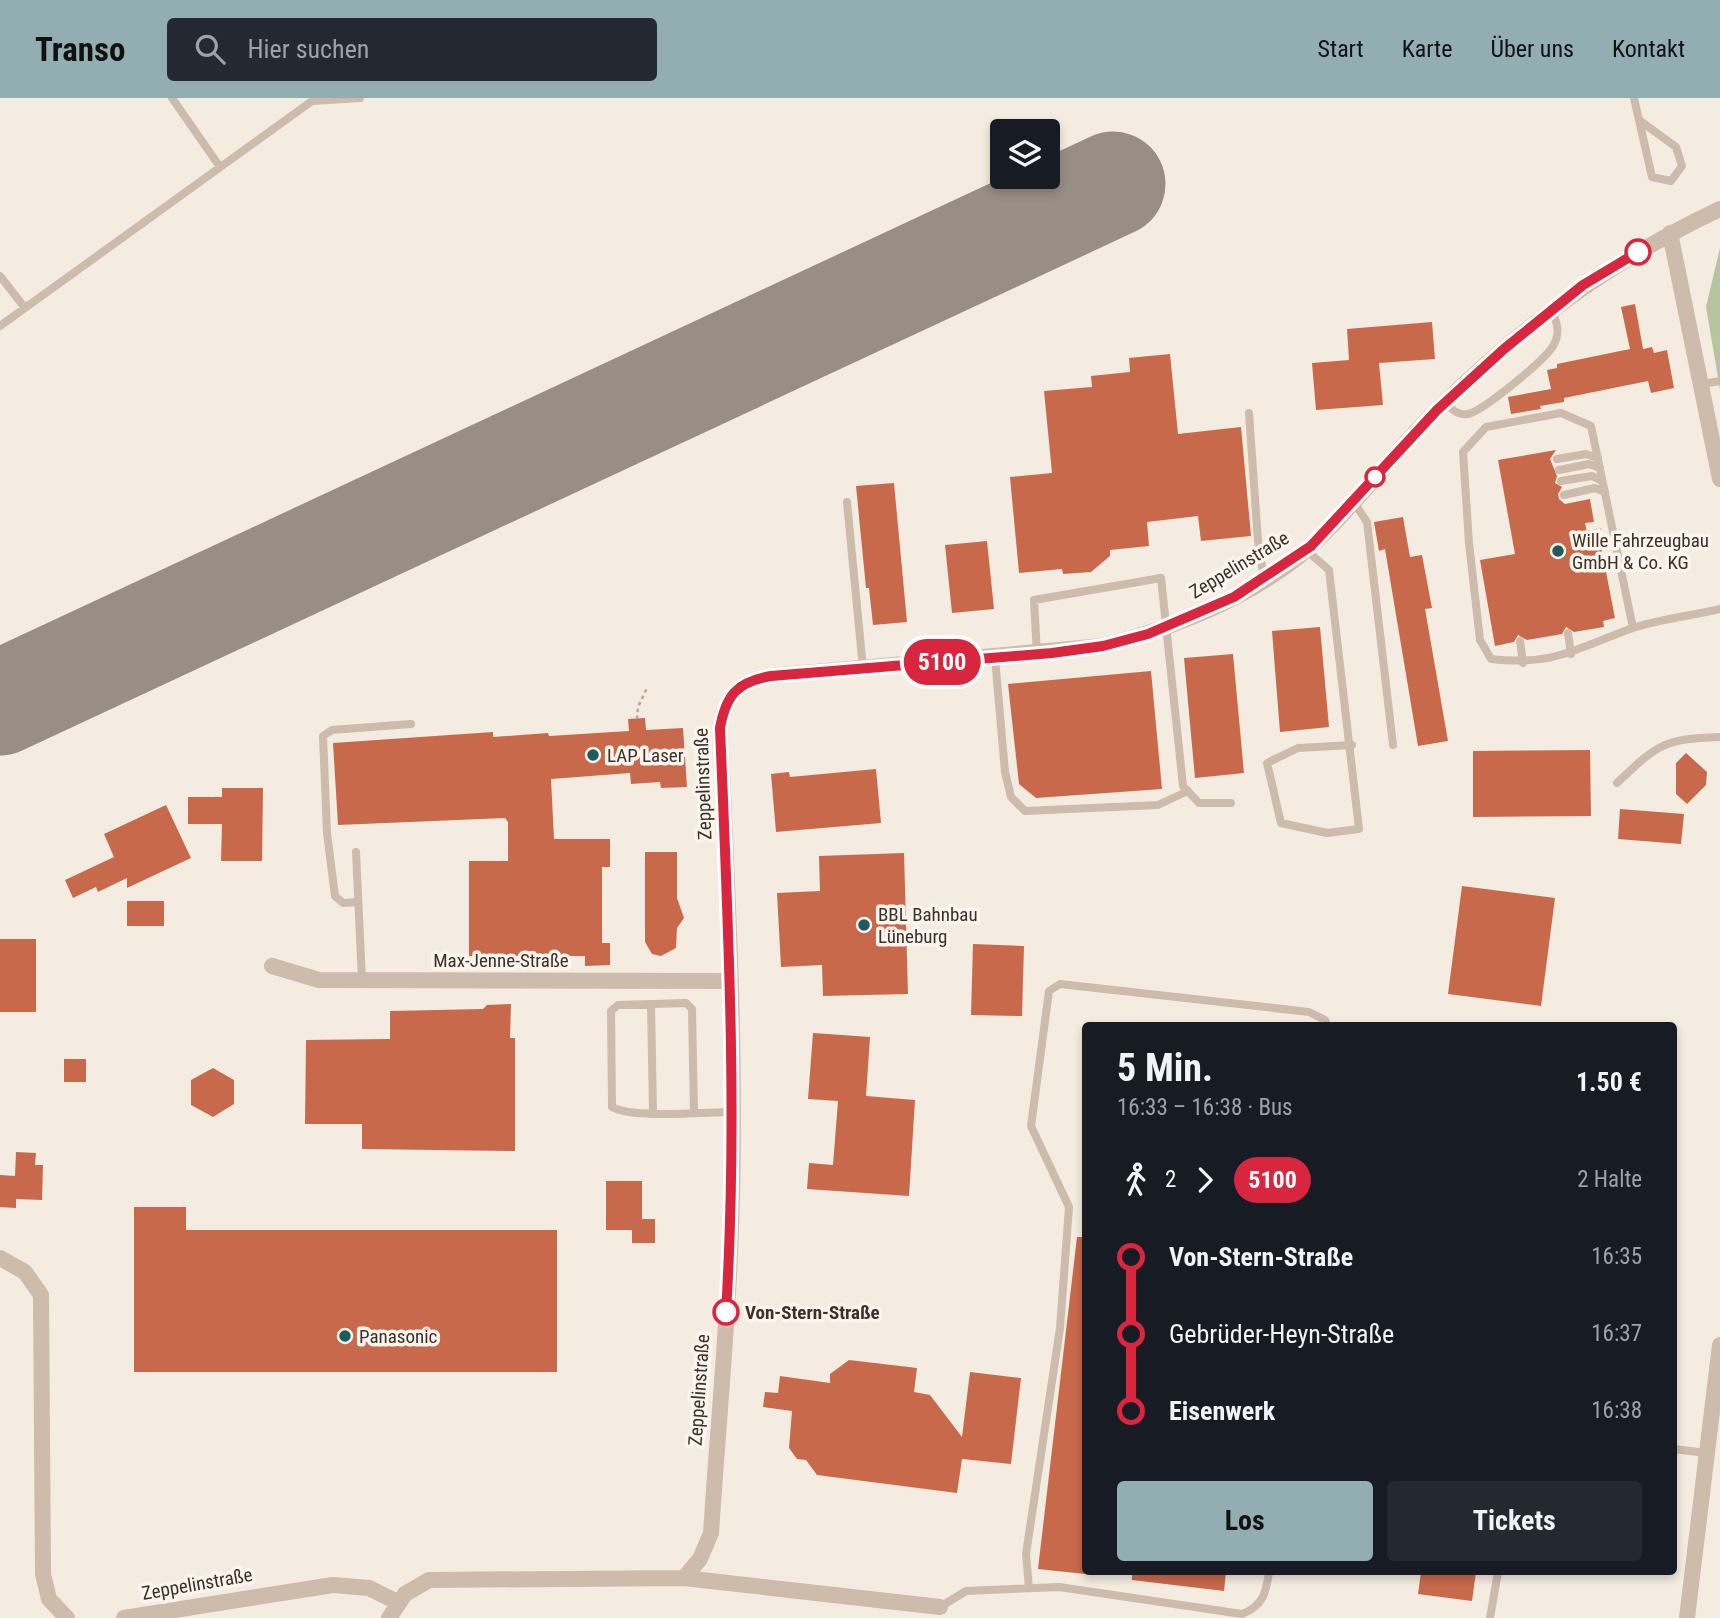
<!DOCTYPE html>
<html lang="de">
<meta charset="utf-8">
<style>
:root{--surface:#171b24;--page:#242831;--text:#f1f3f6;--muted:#9ea1a6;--accent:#92aeb2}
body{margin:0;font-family:"Roboto Condensed",sans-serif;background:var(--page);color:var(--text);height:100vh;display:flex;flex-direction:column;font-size:26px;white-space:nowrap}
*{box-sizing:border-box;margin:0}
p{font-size:23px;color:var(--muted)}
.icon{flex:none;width:38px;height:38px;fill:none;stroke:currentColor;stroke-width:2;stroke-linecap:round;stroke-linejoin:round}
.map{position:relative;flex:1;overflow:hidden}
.sheet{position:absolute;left:1082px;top:924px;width:595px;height:553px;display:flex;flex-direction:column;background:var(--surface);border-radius:7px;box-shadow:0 4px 10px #0003}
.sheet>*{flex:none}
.badge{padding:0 14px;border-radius:23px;font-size:24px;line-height:46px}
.controls{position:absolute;left:990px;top:21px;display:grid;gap:14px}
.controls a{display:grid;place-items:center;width:70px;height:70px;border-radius:7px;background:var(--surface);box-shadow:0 4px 10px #0003;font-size:35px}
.map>.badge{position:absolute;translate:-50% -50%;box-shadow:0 0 0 4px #fff}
.legs{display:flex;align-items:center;gap:10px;height:77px;padding:0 35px;font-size:23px}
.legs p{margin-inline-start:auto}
.summary{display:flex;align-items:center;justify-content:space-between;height:119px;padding:0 35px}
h1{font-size:38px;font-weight:700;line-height:52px}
.action{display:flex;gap:14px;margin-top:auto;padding:14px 35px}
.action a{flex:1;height:80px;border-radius:7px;background:var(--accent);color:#111;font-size:28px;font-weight:700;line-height:80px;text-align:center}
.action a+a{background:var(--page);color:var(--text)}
ul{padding:0 35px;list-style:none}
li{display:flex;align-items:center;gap:24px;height:77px;font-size:26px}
li i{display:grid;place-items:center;width:10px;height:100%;margin:0 9px;background:currentColor}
li i::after{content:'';width:18px;height:18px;margin:-9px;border:5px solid;border-radius:50%;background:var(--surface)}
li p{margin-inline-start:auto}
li:first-child i{background:linear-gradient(#0000 50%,currentColor 0)}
li:last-child i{background:linear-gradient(currentColor 50%,#0000 0)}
header{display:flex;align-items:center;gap:42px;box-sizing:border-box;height:98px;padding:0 35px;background:var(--accent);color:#111}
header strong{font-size:33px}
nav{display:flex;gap:38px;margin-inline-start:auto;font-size:24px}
.search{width:490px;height:63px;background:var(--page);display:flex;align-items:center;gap:18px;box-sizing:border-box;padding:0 24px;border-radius:7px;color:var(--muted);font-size:26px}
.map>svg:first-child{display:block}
.green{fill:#b8c4a0}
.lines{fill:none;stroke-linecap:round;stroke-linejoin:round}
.runway{stroke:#988e86;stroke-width:105}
.building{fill:#c8694b}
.path{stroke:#b9a596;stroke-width:2.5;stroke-dasharray:3.5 3.5;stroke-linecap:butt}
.lane{stroke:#cdbbac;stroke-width:8}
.street{stroke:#cdbbac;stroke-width:16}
.line-1-casing{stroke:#fff;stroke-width:16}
.line-1{stroke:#d7263d;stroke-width:10}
.stop-1-dot{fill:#fff;stroke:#d7263d;stroke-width:3.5}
.poi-dot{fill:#1f5a5e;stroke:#fbf5ee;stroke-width:2.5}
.labels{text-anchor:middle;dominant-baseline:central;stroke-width:7;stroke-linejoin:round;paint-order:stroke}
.poi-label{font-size:19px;fill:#3b302b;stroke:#fbf5ee;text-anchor:start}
.street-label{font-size:19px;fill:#3b302b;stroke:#fbf5ee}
.stop-label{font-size:19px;font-weight:bold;fill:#3b302b;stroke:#fbf5ee;text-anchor:start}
</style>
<header>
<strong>Transo</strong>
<div class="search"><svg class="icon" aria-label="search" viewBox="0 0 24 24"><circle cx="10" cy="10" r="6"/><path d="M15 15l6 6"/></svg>Hier suchen</div>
<nav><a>Start</a><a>Karte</a><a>Über uns</a><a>Kontakt</a></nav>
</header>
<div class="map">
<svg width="1720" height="1520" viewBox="0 0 1720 1520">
<rect width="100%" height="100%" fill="#f4ebe1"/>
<!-- green -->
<path class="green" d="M1720 150V291L1706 209Z"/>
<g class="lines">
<!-- runway -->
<path class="runway" d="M0 605 1113 86"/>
</g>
<!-- building -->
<path class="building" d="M1635 206 1643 251 1652 249 1654 255 1667 252 1674 290 1651 295 1648 283 1564 300V304L1540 308 1541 311 1511 316 1508 299 1551 291 1547 272 1557 270V266L1630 251 1621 209Z
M1432 224 1435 261 1379 265 1383 307 1316 312 1312 265 1349 262 1347 231Z
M1170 256 1178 336 1241 329 1251 438 1201 443 1198 418 1147 424 1149 448 1110 452V458L1091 474 1063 476 1062 471 1019 475 1010 379 1052 375 1044 293 1092 289 1091 278 1130 274 1129 260Z
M1556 352 1550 361 1557 378 1555 385 1562 389 1558 396 1559 401 1565 406 1590 401 1594 424 1585 425 1590 449 1601 448 1615 520 1603 523 1604 529 1574 534 1566 529 1562 536 1527 542 1518 537 1514 544 1495 548 1480 462 1515 456 1498 362Z
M894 385 907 524 873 527 869 490H866L856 388Z
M1403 419 1410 459 1422 457 1432 510 1425 511 1448 643 1418 648 1385 451 1379 453 1374 424Z
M987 443 994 511 952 515 945 447Z
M1320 529 1329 629 1280 634 1272 533Z
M1233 556 1244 675 1195 680 1184 560Z
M1151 573 1162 691 1036 700 1019 686 1008 586Z
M645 620 646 632 683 630 687 689 661 690 660 684 631 686 630 675 551 681 554 741H610V769H602V845H610V867L585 868V858H469V763H508V724L505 720 338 727 333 645 493 634V639L548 635 549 638 629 633 628 621Z
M1590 652 1591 718 1473 719V653Z
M1686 655 1707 674 1706 687 1687 706 1676 696V665Z
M876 671 881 725 776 734 771 676 789 674 790 679Z
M222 690H263L262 763H221L222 726H188V699H222Z
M166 707 191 760 127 790V780L98 794 96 789 73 800 65 782 114 759 104 736Z
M1620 711 1684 716 1681 746 1618 741Z
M645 754H677V800L684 820 677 830 676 850 661 858 652 856 645 844Z
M904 755 908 896 823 898 822 867 781 869 777 795 820 793 819 758Z
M1462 788 1555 800 1541 908 1448 896Z
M127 803H164V828H127Z
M0 841H36V914H0Z
M973 846 1024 848 1022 918 971 917Z
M511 906 510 940H515V1053L362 1051V1026H305L306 942 390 941V913L483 911 487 907Z
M813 935 870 939 866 998 915 1002 909 1098 807 1091 809 1065 833 1067 838 1003 808 1001Z
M64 961H86V984H64Z
M213 970 234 982V1006L213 1019 191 1007V982Z
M16 1054 36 1055 35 1067H43L42 1102 16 1101V1110L0 1109V1077L15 1078Z
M606 1083H642V1121H655V1145H632V1132H606Z
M134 1109H186V1132H557V1274H134Z
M1077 1139H1085V1476L1038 1471Z
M849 1262 917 1270 914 1294 930 1297 962 1339 970 1274 1021 1280 1011 1366 962 1361 957 1395 817 1377 806 1362 797 1361 789 1350 792 1313 763 1309 765 1294 778 1295 780 1278 830 1285V1276Z
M1132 1474H1226L1224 1493 1132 1482Z
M1421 1474H1476L1472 1503 1418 1496Z"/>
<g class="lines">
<!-- path -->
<path class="path" d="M1573 437 1601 431
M637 621 638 609 647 590"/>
<!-- lane -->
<path class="lane" d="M172 0 220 69
M1634 0 1652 79 1671 83 1682 68 1676 49 1639 22
M0 178 25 210
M0 228 312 3 360 0
M1702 286 1720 283
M1445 305C1452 311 1458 318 1468 316 1483 313 1545 262 1553 248 1560 237 1558 224 1551 213
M1249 315 1258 443 1264 481
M1557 361 1586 356 1598 360
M1559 372 1589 366 1600 370
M1561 383 1592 378 1602 383
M1564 397 1595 390 1605 394
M1353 403 1367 424 1393 647
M847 404 863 571
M1306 452 1329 472 1359 731 1327 735 1281 725 1267 665 1298 650 1352 647
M1633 530 1591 328 1561 315 1486 329 1463 354 1469 445 1480 542 1491 561C1554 568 1575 551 1630 531 1658 521 1691 518 1720 511
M1568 535 1571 556
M1520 543 1523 565
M1037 556 1034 502 1161 480 1183 688 1199 705H1231
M995 560 1005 674 1011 699 1025 713 1158 707 1188 693
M1617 685C1658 646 1663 641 1720 639
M356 754 362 882
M358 804 343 805 335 798 327 735 323 638 332 632 411 626
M651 906 653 1014
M694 1014 692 911 686 905 618 907 611 913 612 1009C633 1021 705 1014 732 1014
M1673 1351 1707 1355
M1029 1490 1026 1456 1060 1230 1069 1109 1031 1028 1049 893 1060 886 1309 914 1325 922 1328 928
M940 1509 966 1493 1059 1489 1242 1516C1263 1508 1266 1495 1269 1474
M1490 1520 1498 1474"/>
<!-- street -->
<path class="street" d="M1670 135 1720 381
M272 868 319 882 731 883
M0 1160 25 1174 41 1197 43 1476 49 1501 67 1520
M684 1480 940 1509
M124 1520 333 1487 369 1490 397 1504
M389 1520 405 1496 429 1482 684 1480 700 1461 711 1435C717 1342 726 1248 730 1155 738 980 728 805 720 630 726 597 737 584 771 578L1103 548C1176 529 1254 499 1311 448 1356 407 1393 355 1437 312 1522 228 1612 162 1720 111
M1687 1520 1720 1247"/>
</g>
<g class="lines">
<defs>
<path id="line-1" d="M726 1214C738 1019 728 825 720 630 726 597 737 584 771 578L1052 555 1103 548 1148 536 1234 499 1311 448 1437 312 1504 251 1583 187 1638 154"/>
</defs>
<!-- line-1 casing -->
<use href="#line-1" class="line-1-casing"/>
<!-- line-1 -->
<use href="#line-1" class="line-1"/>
</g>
<!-- markers -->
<g class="stop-1-dot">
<circle cx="1638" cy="154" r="12"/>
<circle cx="1375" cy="379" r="9"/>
<circle cx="726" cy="1214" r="12"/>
</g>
<g class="poi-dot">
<circle cx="1558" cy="453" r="7"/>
<circle cx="593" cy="657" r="7"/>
<circle cx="864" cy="827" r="7"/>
<circle cx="345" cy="1238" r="7"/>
</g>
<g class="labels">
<!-- poi labels -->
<g class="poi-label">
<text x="1572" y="442">Wille Fahrzeugbau<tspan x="1572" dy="22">GmbH &amp; Co. KG</tspan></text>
<text x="607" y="657">LAP Laser</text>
<text x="878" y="816">BBL Bahnbau<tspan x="878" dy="22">Lüneburg</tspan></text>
<text x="359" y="1238">Panasonic</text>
</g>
<!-- street labels -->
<g class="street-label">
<text transform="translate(1239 467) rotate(-31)">Zeppelinstraße</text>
<text transform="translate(703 686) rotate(-92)">Zeppelinstraße</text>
<text x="501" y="862">Max-Jenne-Straße</text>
<text transform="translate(699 1292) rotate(-86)">Zeppelinstraße</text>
<text transform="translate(197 1486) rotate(-10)">Zeppelinstraße</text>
</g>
<!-- stop labels -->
<g class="stop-label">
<text x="745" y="1214">Von-Stern-Straße</text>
</g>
</g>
</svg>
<div class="controls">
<a><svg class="icon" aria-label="layers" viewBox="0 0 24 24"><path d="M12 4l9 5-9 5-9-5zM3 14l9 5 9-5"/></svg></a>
</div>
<b class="badge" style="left:942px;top:564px;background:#d7263d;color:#fff">5100</b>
<section class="sheet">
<div class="summary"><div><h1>5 Min.</h1><p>16:33 – 16:38 · Bus</p></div><b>1.50 €</b></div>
<div class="legs"><svg class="icon" aria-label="walk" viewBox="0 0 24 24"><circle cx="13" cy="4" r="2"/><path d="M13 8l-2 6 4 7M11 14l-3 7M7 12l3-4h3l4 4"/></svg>2<svg class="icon" aria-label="forward" viewBox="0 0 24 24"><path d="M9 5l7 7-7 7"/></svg><b class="badge" style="background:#d7263d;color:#fff">5100</b><p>2 Halte</p></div>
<ul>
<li><i style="color:#d7263d"></i><b>Von-Stern-Straße</b><p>16:35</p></li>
<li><i style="color:#d7263d"></i><span>Gebrüder-Heyn-Straße</span><p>16:37</p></li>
<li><i style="color:#d7263d"></i><b>Eisenwerk</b><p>16:38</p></li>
</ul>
<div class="action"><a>Los</a><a>Tickets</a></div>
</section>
</div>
